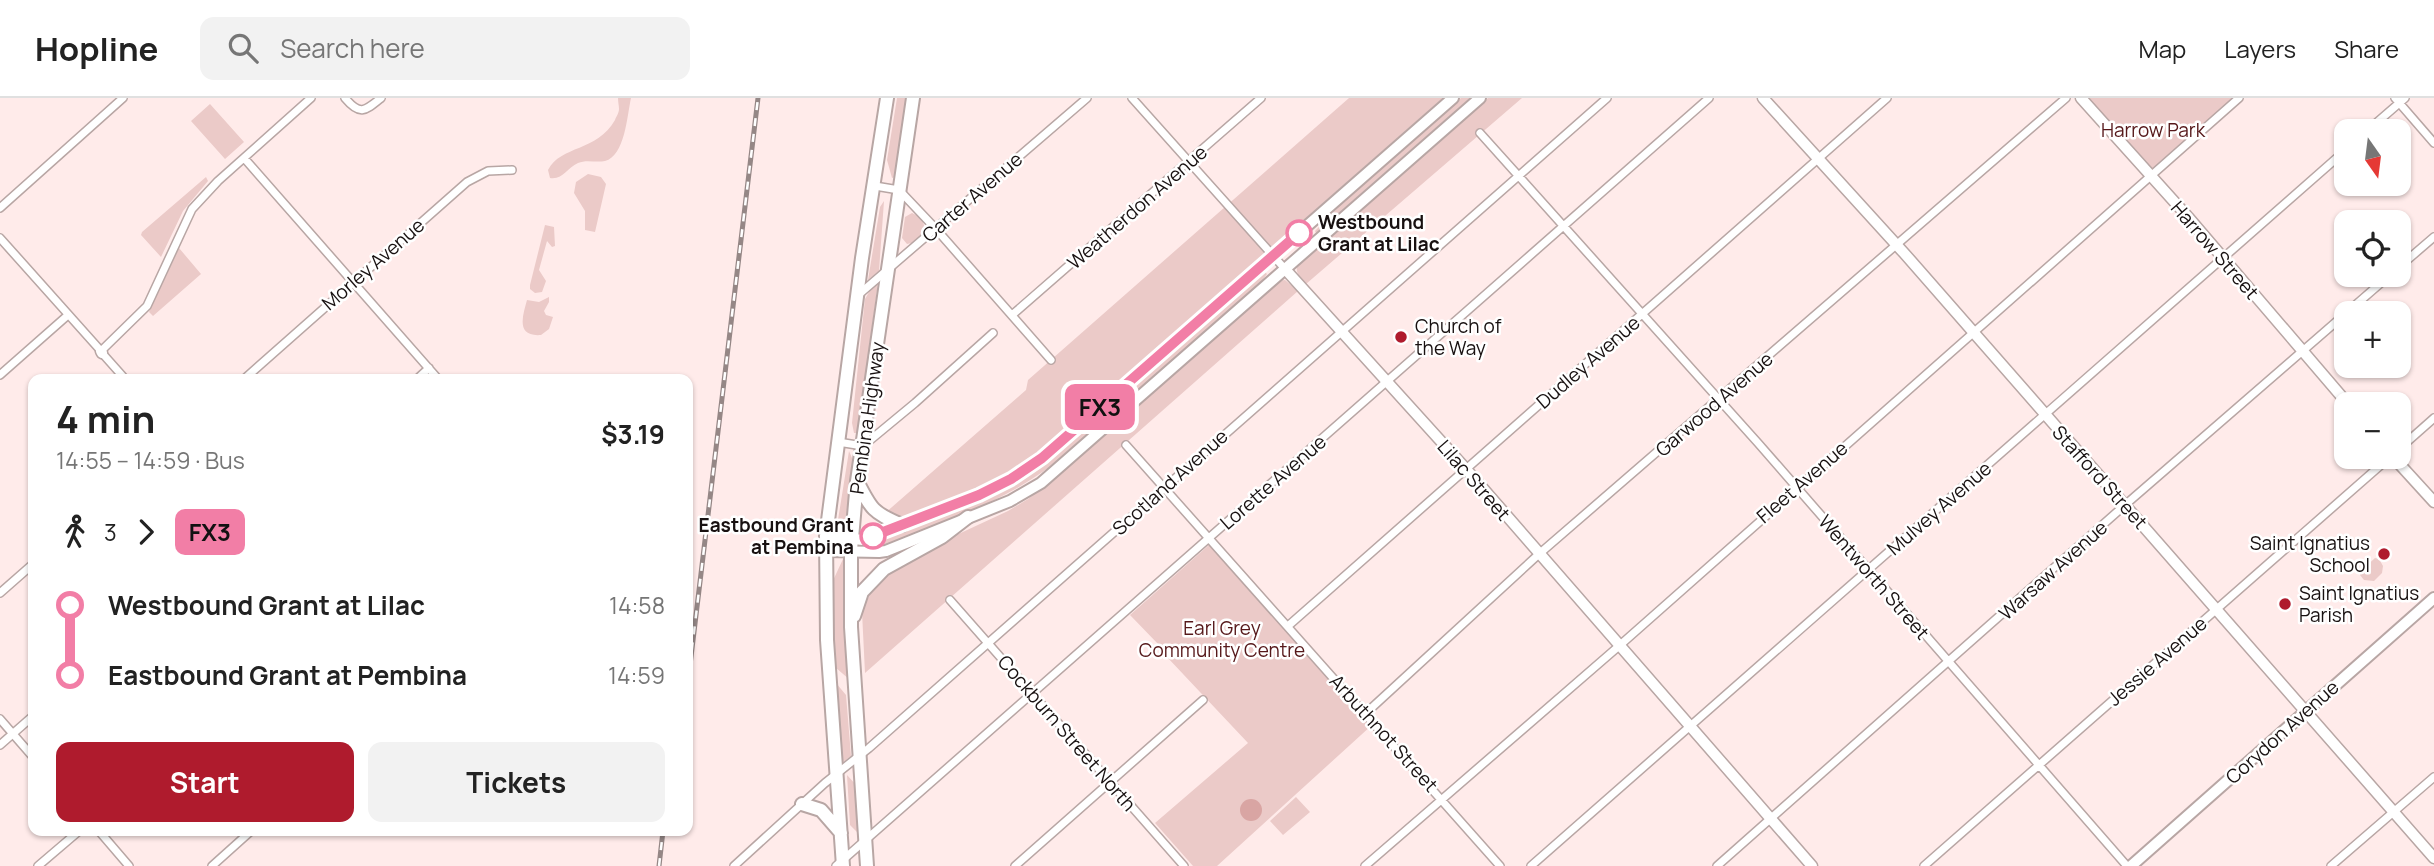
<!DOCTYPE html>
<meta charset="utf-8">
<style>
:root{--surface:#fff;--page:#f2f2f2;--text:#222;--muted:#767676;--line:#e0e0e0;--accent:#af1b2d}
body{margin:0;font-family:Manrope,sans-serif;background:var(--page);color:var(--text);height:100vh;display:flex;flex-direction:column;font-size:26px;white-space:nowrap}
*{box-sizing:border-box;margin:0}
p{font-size:23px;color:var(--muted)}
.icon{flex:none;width:38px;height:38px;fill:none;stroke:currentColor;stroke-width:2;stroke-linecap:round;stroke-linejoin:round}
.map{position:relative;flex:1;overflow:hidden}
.side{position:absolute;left:28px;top:276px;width:665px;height:462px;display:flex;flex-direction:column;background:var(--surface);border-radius:14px;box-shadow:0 2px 5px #0004}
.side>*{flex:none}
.badge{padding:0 14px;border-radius:10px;font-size:24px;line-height:46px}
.needle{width:46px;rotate:166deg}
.tools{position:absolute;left:2334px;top:21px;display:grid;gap:14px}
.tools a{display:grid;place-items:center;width:77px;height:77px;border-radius:14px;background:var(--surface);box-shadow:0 2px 5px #0004;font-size:35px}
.map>.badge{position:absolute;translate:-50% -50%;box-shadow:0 0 0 4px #fff}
.legs{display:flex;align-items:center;gap:10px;height:77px;padding:0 28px;font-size:23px}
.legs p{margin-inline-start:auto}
.overview{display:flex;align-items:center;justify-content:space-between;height:119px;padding:0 28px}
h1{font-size:38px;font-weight:700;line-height:52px}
.button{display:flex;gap:14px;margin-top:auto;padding:14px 28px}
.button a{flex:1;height:80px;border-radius:14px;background:var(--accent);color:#fff;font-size:28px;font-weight:700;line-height:80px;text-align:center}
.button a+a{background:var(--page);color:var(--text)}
ul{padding:0 28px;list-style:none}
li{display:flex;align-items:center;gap:24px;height:70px;font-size:26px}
li i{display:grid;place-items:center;width:10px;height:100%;margin:0 9px;background:currentColor}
li i::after{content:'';width:18px;height:18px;margin:-9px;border:5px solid;border-radius:50%;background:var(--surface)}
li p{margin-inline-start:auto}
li:first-child i{background:linear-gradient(#0000 50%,currentColor 0)}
li:last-child i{background:linear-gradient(currentColor 50%,#0000 0)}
header{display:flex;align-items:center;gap:42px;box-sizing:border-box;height:98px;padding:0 35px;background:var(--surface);border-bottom:2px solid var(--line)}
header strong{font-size:33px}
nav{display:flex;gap:38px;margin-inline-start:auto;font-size:24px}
.search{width:490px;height:63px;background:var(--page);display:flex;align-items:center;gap:18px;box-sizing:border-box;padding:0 24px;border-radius:14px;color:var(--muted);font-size:26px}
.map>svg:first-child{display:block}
.green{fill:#ebcac8}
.water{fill:#d9a5a3}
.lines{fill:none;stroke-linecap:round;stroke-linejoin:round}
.minor-casing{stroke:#b8a6a4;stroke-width:10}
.tertiary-casing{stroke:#b8a6a4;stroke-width:13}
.secondary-casing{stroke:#b8a6a4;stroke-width:14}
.primary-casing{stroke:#b8a6a4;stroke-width:16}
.minor{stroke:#fff;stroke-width:7}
.tertiary{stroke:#fff;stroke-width:10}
.secondary{stroke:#fff;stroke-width:10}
.primary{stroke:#fff;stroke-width:12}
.rail-casing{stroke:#958786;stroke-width:5}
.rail{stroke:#fff;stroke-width:2.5;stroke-dasharray:8;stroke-linecap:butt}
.line-1-casing{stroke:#fff;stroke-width:16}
.line-1{stroke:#f27ea6;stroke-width:10}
.stop-1-dot{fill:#fff;stroke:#f27ea6;stroke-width:3.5}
.poi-dot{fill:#af1b2d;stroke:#fff;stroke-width:2.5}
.labels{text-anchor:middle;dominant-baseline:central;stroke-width:5;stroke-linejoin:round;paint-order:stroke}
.park-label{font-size:19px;fill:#56181a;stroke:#fff}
.street-label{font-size:19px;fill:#181111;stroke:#fff}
.stop-label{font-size:19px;font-weight:bold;fill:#181111;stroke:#fff;text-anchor:start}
.poi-label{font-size:19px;fill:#181111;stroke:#fff;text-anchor:start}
</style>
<header>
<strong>Hopline</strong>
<div class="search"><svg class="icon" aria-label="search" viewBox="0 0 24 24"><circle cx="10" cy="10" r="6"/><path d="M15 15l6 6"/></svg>Search here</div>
<nav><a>Map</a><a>Layers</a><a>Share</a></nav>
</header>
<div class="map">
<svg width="2434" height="768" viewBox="0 0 2434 768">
<rect width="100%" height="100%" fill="#ffebea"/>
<!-- green -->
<path class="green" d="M618 0H631C627 18 625 58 605 63 595 65 587 61 578 65 567 70 563 82 550 80L548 72C561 47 597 54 615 22 616 19 619 15 619 11 619 8 618 4 618 0Z
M897 0H906L895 79 892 80 887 62Z
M1349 0H1443L1026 365 974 393 904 420 884 416 1026 292 1028 282Z
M1461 0H1470L1316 135 1315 133 1354 93Z
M1488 0H1522L1306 186C1300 179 1293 173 1299 165Z
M2081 0H2239L2150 78Z
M210 6 244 44 225 61 191 23Z
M588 76 601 79 606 86 595 134 585 132V113L574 95 576 84Z
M206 79 208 83 183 113 161 159 141 137 142 134Z
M884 103 879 173 868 182 880 109Z
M912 115 922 120 925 131 916 144 907 146 902 140 905 119Z
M545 127 554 129 555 148 552 149 547 143 539 172 546 183 542 194 535 195 530 191V187Z
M179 150 201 176 153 218 149 214Z
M1264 173 1267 176 1261 184 1048 370C999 406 941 425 885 447L869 448 989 398 1015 385 1048 362Z
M1285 182 1298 193 865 575 862 514 873 489 881 480 937 446 1008 413 1028 401 1069 368 1277 183Z
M878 185 858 330 857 335H854L852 325 865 201 872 189Z
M549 199V204L544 213 546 217 553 219 549 231 541 237C515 239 523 217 527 202L539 204Z
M849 353 854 365 846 428H841L838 422Z
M1209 447 1372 627 1217 768H1193L1155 725 1248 645 1167 559 1159 547 1130 517Z
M2375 460 2379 461 2383 468 2382 475 2374 483 2364 482 2360 477 2361 473Z
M843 461 850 582 835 569 830 489Z
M836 585 846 597 851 658 842 665Z
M847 677 857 688 860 737 850 727Z
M1296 699 1310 714 1283 737 1270 723Z"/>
<!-- water -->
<path class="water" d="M1240 712a11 11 0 1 1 22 0a11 11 0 1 1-22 0Z"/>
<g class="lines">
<defs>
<path id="minor" d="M345 0C360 18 365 13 381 0
M1132 0 1285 171
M2395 0 2434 45
M2367 33 2405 0
M1480 35 1758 345 2127 768
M244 60 439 282
M875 88 899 92 936 131 1051 262
M0 110 123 0
M0 140 101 253 147 208 192 111 218 83 311 0
M2399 169 2434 139
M857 198 1087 0
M1012 217 1261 0
M102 255 126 282
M0 277 68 217
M243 282 467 84 488 73 512 72
M416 282 429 270
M838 344 863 348 915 305 993 235
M1126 347 1500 768
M2399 351 2434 320
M0 495 33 466
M950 502 1184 768
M1288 528 1887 0
M1366 615 1539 456 2066 0
M0 621 33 659
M0 647 33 618
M99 733 129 768
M38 768 79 733
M212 768 251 733
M734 768 825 685 869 650 1607 0
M836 768 1709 0
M1015 768 1203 602
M1365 768 1619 548 2239 0
M1531 768 2347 51
M1717 768 2125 407 2390 177
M1924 768 2390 359
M2331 768 2434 679"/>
<path id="tertiary" d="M1763 0 1904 155 2434 760
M2081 0 2188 119 2348 306
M1285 171 1466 371 1812 768
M101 253 102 255
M2393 359 2434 404"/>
<path id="secondary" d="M826 438 863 442 979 397 1011 381 1042 360 1453 0
M826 453 879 454 886 453 1010 403 1041 385 1480 0
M2131 768 2434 500"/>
<path id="primary" d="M857 383C871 411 873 415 902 427
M854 518 862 494 884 471 942 439 968 419
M802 706 821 712 841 735
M843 768 827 542 826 438 862 160 887 0
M867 768 851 529V452L857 383 913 0"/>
</defs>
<!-- minor casing -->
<use href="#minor" class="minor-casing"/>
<!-- tertiary casing -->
<use href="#tertiary" class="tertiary-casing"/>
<!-- secondary casing -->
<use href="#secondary" class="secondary-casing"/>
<!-- primary casing -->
<use href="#primary" class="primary-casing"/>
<!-- minor -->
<use href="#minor" class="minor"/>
<!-- tertiary -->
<use href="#tertiary" class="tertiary"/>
<!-- secondary -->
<use href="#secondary" class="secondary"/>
<!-- primary -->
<use href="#primary" class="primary"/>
<defs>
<path id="rail" d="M688 584 758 0
M659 768 663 733"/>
</defs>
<!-- rail casing -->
<use href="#rail" class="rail-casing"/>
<!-- rail -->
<use href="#rail" class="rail"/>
</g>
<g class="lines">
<defs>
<path id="line-1" d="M873 438 979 397 1011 381 1042 360 1299 135"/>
</defs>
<!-- line-1 casing -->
<use href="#line-1" class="line-1-casing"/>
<!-- line-1 -->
<use href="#line-1" class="line-1"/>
</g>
<!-- markers -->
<g class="stop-1-dot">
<circle cx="1299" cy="135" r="12"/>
<circle cx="873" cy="438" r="12"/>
</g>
<g class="poi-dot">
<circle cx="1401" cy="239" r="7"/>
<circle cx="2384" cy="456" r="7"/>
<circle cx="2285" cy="506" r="7"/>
</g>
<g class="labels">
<!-- park labels -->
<g class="park-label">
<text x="2153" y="32">Harrow Park</text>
<text x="1222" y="530">Earl Grey<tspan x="1222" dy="22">Community Centre</tspan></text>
</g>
<!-- street labels -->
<g class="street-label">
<text transform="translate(972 99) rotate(-41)">Carter Avenue</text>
<text transform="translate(1137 109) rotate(-41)">Weatherdon Avenue</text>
<text transform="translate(2215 152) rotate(49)">Harrow Street</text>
<text transform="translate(373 166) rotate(-41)">Morley Avenue</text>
<text transform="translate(1588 264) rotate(-41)">Dudley Avenue</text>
<text transform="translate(1714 306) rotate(-41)">Garwood Avenue</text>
<text transform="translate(867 320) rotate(-82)">Pembina Highway</text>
<text transform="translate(2100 379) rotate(48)">Stafford Street</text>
<text transform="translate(1474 382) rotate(49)">Lilac Street</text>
<text transform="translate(1170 384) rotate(-42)">Scotland Avenue</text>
<text transform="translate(1273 384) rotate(-41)">Lorette Avenue</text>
<text transform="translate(1802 384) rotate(-41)">Fleet Avenue</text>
<text transform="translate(1939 410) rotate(-41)">Mulvey Avenue</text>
<text transform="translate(2053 472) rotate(-42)">Warsaw Avenue</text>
<text transform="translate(1874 479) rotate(49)">Wentworth Street</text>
<text transform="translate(2157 563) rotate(-41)">Jessie Avenue</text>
<text transform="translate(2282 634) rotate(-42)">Corydon Avenue</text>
<text transform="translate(1067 635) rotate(49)">Cockburn Street North</text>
<text transform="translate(1384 635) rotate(48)">Arbuthnot Street</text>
</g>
<!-- stop labels -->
<g class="stop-label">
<text x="1318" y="124">Westbound<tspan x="1318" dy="22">Grant at Lilac</tspan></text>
<text x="854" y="427" text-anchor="end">Eastbound Grant<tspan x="854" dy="22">at Pembina</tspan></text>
</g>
<!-- poi labels -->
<g class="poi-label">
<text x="1415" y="228">Church of<tspan x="1415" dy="22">the Way</tspan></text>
<text x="2370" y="445" text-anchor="end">Saint Ignatius<tspan x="2370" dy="22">School</tspan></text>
<text x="2299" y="495">Saint Ignatius<tspan x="2299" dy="22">Parish</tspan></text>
</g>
</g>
</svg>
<div class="tools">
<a><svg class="needle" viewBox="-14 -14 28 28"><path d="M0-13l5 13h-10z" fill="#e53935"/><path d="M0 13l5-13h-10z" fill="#767676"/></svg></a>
<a><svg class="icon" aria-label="locate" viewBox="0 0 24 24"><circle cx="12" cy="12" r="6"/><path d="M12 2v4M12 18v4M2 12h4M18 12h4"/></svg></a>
<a>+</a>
<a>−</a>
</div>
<b class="badge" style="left:1100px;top:309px;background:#f27ea6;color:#111">FX3</b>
<section class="side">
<div class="overview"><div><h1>4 min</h1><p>14:55 – 14:59 · Bus</p></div><b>$3.19</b></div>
<div class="legs"><svg class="icon" aria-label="walk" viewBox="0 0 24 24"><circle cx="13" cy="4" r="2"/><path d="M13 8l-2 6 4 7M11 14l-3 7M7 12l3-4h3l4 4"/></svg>3<svg class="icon" aria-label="forward" viewBox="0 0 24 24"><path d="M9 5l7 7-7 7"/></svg><b class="badge" style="background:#f27ea6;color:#111">FX3</b></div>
<ul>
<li><i style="color:#f27ea6"></i><b>Westbound Grant at Lilac</b><p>14:58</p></li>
<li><i style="color:#f27ea6"></i><b>Eastbound Grant at Pembina</b><p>14:59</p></li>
</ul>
<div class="button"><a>Start</a><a>Tickets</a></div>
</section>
</div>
